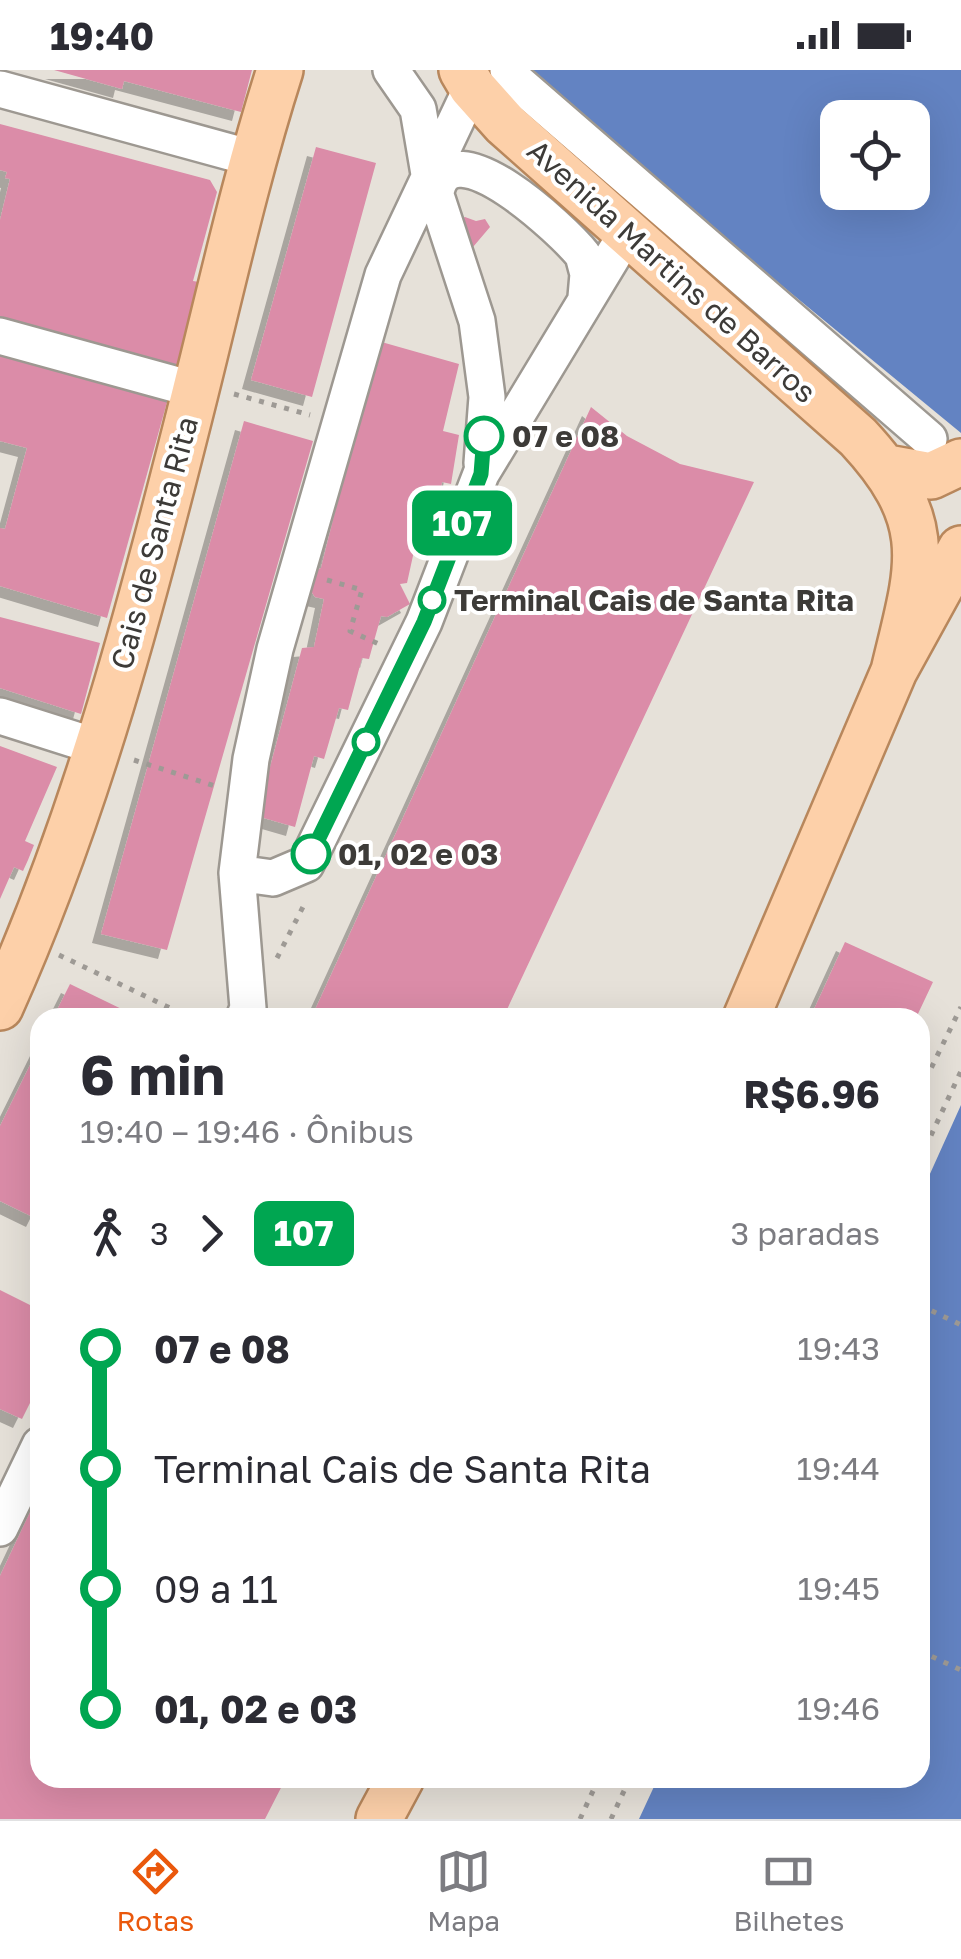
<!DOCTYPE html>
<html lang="pt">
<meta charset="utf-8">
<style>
:root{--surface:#fff;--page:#f2f2f3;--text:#2b2b33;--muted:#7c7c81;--line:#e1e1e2;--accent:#ea580c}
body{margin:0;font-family:"Golos Text",sans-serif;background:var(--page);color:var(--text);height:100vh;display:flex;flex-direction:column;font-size:38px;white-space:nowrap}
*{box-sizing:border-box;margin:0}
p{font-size:32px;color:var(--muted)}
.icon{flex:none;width:55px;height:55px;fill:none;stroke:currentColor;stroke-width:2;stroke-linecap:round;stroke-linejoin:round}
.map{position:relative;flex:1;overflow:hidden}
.drawer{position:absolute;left:30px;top:938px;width:900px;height:780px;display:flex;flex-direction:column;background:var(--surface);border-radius:30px;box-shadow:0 10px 40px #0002}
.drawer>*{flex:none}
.badge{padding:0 20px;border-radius:15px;font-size:35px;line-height:65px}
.controls{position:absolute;left:820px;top:30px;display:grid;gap:20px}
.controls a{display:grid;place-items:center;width:110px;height:110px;border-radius:20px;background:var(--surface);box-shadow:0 10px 40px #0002;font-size:50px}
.map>.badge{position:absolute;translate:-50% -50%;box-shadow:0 0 0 5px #fff}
.legs{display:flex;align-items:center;gap:15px;height:110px;padding:0 50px;font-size:32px}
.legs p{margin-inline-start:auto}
.headline{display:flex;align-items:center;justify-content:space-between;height:170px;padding:0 50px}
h1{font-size:55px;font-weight:700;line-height:75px}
ul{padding:0 50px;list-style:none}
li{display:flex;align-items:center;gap:35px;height:120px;font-size:38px}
li i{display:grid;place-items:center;width:15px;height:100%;margin:0 12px;background:currentColor}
li i::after{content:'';width:25px;height:25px;margin:-12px;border:8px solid;border-radius:50%;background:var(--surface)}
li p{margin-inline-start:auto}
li:first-child i{background:linear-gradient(#0000 50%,currentColor 0)}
li:last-child i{background:linear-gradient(currentColor 50%,#0000 0)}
.status{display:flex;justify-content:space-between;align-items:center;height:70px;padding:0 50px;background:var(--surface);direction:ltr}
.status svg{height:28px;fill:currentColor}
.menu{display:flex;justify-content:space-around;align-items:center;height:140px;border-top:2px solid var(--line);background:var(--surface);font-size:28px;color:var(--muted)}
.menu a{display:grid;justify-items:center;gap:5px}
.menu .selected{color:var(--accent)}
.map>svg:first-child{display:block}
.water{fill:#6383c2;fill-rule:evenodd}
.building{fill:#db8ca8;filter:url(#shadow)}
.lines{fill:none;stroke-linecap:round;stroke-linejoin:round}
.minor-casing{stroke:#9d9891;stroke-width:40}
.major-casing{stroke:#b8875c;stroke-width:50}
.path{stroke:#9e9a95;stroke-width:5;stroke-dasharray:5 8;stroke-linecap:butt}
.minor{stroke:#fff;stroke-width:35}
.major{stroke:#fdd0a9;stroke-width:45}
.line-1-casing{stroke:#fff;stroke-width:22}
.line-1{stroke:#00a651;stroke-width:15}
.stop-1-dot{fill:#fff;stroke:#00a651;stroke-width:5}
.labels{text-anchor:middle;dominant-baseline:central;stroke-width:8;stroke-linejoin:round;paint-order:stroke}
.street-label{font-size:30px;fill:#3d3b38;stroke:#fff}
.stop-label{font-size:30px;font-weight:bold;fill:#3d3b38;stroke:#fff;text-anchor:start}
</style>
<div class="status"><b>19:40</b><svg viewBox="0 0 49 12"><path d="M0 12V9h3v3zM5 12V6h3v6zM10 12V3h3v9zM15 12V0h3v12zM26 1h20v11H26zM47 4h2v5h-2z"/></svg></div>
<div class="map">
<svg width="961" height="1749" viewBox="0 0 961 1749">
<defs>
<filter id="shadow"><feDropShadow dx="-9" dy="9" stdDeviation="0" flood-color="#0004"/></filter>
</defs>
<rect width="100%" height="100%" fill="#e6e1d9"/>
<!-- water -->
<path class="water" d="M527 0H961V363L707 154ZM838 48H912V122H838Z
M961 1035V1749H639L658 1708H920V1126Z"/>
<!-- building -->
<path class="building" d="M54 0H252L241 42 124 11 122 19Z
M0 54 210 110 217 122 193 211 199 212 177 295 0 247V150L10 109 5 108 7 102 0 100Z
M316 77 376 93 312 327 251 310Z
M465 147 476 151 485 149 490 157 473 177 468 176 458 150Z
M378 271 459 294 443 361 459 365 451 414 442 412 432 467 418 463 407 513 400 514 410 534 387 547 381 546 369 589 362 588 348 640 339 638 324 689 314 686 295 757 257 746 302 578 314 577 324 529 315 527 302 508 321 498Z
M0 280 169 325 107 548 0 516V458L5 459 27 378 0 371Z
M591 337 627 366 680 394 754 412 503 948H330L315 940Z
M244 351 313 371 167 880 101 864Z
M0 547 100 573 81 644 0 618Z
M0 676 57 697 25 771 34 775 28 790 23 801 14 797 0 829Z
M845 872 933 912 916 948H810Z
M70 914 134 945 133 948H53Z
M40 975V1138L35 1148 0 1131V1056Z
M0 1220 40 1240V1313L22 1349 0 1339Z
M40 1421V1708H286L265 1749H0V1506Z"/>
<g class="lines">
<defs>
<path id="minor" d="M391 0 418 39 429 104 477 251 487 327 482 393
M508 0 516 11 929 369
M0 19 252 88
M436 122C450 53 564 161 583 185L588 204 586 227
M0 266 196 320
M0 646 98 677
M237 803 273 808 306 794 424 552 481 404 628 161
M244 948 248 938 237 803 251 689 275 579 383 205 472 17
M0 1458 40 1375"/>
<path id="major" d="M462 0 472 17 505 54 858 367C938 453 919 496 894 601
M887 398 931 406 961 392
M0 937C88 741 143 531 195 323 222 215 246 106 280 0
M746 948 894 601 961 479
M379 1749 401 1708"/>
</defs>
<!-- minor casing -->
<use href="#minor" class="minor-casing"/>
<!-- major casing -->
<use href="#major" class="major-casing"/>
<!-- path -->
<path class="path" d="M234 324 310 345
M327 510 362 520 350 561 381 575
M134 690 218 717
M59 885 191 948
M277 888 306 831
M920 1021 961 937
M920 1089 961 1001
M920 1235 961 1255
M920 1581 961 1600
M580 1749 599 1708
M611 1749 630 1708"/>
<!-- minor -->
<use href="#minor" class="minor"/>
<!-- major -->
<use href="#major" class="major"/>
</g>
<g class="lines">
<defs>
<path id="line-1" d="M311 784 424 552 481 404 484 366"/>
</defs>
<!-- line-1 casing -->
<use href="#line-1" class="line-1-casing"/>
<!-- line-1 -->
<use href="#line-1" class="line-1"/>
</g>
<!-- markers -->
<g class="stop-1-dot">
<circle cx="484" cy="366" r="18"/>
<circle cx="432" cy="530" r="12"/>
<circle cx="366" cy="672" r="12"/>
<circle cx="311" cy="784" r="18"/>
</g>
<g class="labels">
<!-- street labels -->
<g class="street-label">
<text transform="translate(672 201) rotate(42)">Avenida Martins de Barros</text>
<text transform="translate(154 473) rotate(-75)">Cais de Santa Rita</text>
</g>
<!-- stop labels -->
<g class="stop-label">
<text x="512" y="366">07 e 08</text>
<text x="454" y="530">Terminal Cais de Santa Rita</text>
<text x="338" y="784">01, 02 e 03</text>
</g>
</g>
</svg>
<div class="controls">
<a><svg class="icon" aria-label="locate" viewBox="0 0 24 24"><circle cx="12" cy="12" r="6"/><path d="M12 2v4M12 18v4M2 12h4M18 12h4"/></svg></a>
</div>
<b class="badge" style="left:462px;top:453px;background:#00a651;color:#fff">107</b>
<section class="drawer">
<div class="headline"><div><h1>6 min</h1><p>19:40 – 19:46 · Ônibus</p></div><b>R$6.96</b></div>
<div class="legs"><svg class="icon" aria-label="walk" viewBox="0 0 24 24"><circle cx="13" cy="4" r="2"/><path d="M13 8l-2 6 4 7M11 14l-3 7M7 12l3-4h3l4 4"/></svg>3<svg class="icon" aria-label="forward" viewBox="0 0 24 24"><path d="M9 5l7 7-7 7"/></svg><b class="badge" style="background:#00a651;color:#fff">107</b><p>3 paradas</p></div>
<ul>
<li><i style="color:#00a651"></i><b>07 e 08</b><p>19:43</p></li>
<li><i style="color:#00a651"></i><span>Terminal Cais de Santa Rita</span><p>19:44</p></li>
<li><i style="color:#00a651"></i><span>09 a 11</span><p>19:45</p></li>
<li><i style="color:#00a651"></i><b>01, 02 e 03</b><p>19:46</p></li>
</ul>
</section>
</div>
<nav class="menu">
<a class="selected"><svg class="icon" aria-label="directions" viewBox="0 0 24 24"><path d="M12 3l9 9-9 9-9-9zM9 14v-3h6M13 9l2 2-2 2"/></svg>Rotas</a>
<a><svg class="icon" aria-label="map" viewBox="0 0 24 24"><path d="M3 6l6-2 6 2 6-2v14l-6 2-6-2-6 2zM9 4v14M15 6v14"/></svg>Mapa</a>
<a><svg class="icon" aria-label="tickets" viewBox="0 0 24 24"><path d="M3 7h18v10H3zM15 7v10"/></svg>Bilhetes</a>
</nav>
